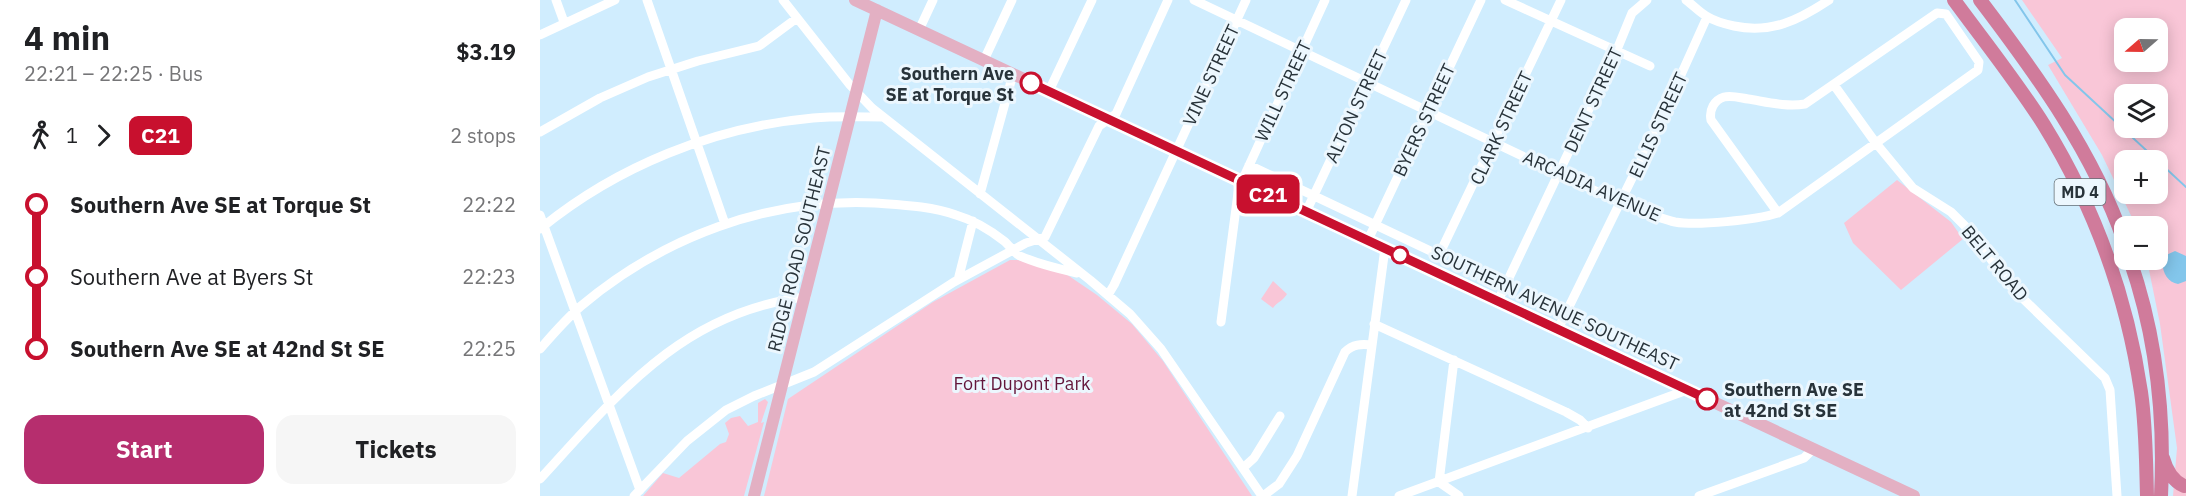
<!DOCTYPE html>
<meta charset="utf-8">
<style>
:root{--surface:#fff;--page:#f6f6f6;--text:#202124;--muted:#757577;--accent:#b62e6e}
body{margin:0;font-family:"IBM Plex Sans",sans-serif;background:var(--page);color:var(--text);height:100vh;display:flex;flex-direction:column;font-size:22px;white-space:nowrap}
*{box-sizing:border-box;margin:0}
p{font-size:20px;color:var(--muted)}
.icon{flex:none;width:33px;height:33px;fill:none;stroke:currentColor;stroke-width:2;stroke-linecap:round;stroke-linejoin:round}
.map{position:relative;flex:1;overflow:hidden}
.sheet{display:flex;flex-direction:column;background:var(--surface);width:540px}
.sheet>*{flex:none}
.badge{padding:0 12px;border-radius:9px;font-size:21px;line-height:39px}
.needle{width:39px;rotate:250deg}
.fabs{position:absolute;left:1574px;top:18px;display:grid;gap:12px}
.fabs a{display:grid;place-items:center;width:54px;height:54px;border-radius:12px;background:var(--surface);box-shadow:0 3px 15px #0003;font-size:30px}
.map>.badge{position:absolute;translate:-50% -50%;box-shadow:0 0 0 3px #fff}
.legs{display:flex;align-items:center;gap:9px;height:66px;padding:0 24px;font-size:20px}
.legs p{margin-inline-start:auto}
.overview{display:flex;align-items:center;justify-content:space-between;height:102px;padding:0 24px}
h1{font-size:33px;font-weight:700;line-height:45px}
.action{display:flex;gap:12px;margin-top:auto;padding:12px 24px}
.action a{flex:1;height:69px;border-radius:18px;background:var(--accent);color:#fff;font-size:24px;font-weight:700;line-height:69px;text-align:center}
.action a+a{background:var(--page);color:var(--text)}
ul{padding:0 24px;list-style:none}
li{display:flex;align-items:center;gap:21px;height:72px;font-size:22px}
li i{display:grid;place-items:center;width:9px;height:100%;margin:0 8px;background:currentColor}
li i::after{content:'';width:15px;height:15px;margin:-8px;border:4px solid;border-radius:50%;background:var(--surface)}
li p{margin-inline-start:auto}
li:first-child i{background:linear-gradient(#0000 50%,currentColor 0)}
li:last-child i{background:linear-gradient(currentColor 50%,#0000 0)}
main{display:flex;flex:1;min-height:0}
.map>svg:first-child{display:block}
.green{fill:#f9c6d7;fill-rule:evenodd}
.water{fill:#83c6eb}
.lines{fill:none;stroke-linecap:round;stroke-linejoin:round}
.stream{stroke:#83c6eb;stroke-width:2}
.minor{stroke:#fff;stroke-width:9}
.major{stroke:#e3b0c3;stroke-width:12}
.highway{stroke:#d07b9b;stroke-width:14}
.line-1-casing{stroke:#fff;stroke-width:14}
.line-1{stroke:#c8102e;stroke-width:9}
.stop-1-dot{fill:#fff;stroke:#c8102e;stroke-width:3}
.labels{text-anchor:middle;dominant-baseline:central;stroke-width:6;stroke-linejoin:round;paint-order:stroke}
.shield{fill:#ecf7fe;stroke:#636e75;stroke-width:1.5}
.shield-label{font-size:16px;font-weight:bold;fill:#28333a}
.stop-label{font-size:18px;font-weight:bold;fill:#28333a;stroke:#ecf7fe;text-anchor:end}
.street-label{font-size:18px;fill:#28333a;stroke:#ecf7fe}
.park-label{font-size:18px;fill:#63153a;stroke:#ecf7fe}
</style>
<main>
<section class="sheet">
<div class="overview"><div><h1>4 min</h1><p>22:21 – 22:25 · Bus</p></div><b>$3.19</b></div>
<div class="legs"><svg class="icon" aria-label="walk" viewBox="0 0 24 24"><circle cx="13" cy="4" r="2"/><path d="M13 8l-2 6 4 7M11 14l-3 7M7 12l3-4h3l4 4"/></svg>1<svg class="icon" aria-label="forward" viewBox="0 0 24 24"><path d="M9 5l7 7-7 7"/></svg><b class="badge" style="background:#c8102e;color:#fff">C21</b><p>2 stops</p></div>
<ul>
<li><i style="color:#c8102e"></i><b>Southern Ave SE at Torque St</b><p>22:22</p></li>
<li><i style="color:#c8102e"></i><span>Southern Ave at Byers St</span><p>22:23</p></li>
<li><i style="color:#c8102e"></i><b>Southern Ave SE at 42nd St SE</b><p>22:25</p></li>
</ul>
<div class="action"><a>Start</a><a>Tickets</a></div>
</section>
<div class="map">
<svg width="1646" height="496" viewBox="0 0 1646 496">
<rect width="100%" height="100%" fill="#d0edfe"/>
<!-- green -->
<path class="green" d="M1482 0H1646V496H1633L1637 448 1620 324 1607 260H1617V226H1596L1562 155 1508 65 1522 58ZM1584 28H1617V62H1584ZM1584 94H1617V128H1584ZM1584 160H1617V194H1584Z
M1357 180 1411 222 1423 239 1361 290 1313 243 1304 223Z
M470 260H478L526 274 557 295 592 324 623 361 712 496H224L248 399 393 302Z
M733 281 747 294C743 301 737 302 733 308L721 299Z
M225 399 228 402 221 423 224 422 204 496H103L123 473 139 478 180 444 186 442 189 434 185 423 191 418 200 416 208 426 218 422V403Z"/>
<!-- water -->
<path class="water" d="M1635 251 1646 256V281L1638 284C1625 282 1620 267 1624 256Z"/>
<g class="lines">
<!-- stream -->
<path class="stream" d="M1475 0 1525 75 1646 187"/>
<!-- minor -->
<path class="minor" d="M16 0 24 22
M107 0 185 224
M243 0 310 85 332 108 550 280 590 314 621 349 722 496
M654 0 1081 203C1098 209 1117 218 1135 222 1157 226 1216 220 1238 213L1438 70 1439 62 1406 14 1397 13 1265 104C1246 107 1227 102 1208 99 1201 98 1192 95 1184 97 1174 100 1169 110 1171 120L1238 213
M965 0 1110 66
M1146 0C1153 5 1160 13 1168 17 1176 22 1185 24 1194 26 1231 34 1259 20 1289 0
M379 30 393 0
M0 35 75 0
M444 60 472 0
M1294 85 1335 142 1373 188 1411 212 1430 231 1473 289 1565 378 1570 390 1577 496
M509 91 552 0
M0 132 60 98 108 77 158 61 219 46 257 18
M709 165 899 255 1021 0
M440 194 473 74
M766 212 866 0
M0 215 100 490
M0 229C77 166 174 127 273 118 296 116 319 117 342 117
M828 240 941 0
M418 280 433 221
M568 295 574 285 706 0
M958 301 1076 52 1092 13 1107 0
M681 322 698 193 702 181 785 0
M834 324 1026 412 1040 420 1048 428
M1018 329 1122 117 1167 17
M0 349C13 334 26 319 41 306 123 237 227 198 335 203 362 205 391 206 416 215 433 220 450 230 464 241 469 245 474 253 480 256 498 264 519 269 537 273
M914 360 899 482 919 496
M703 468 714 458 740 416
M0 479C77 395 143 311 266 297
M94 496 147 441 186 410 214 396 274 372 414 282 486 243 505 237 559 126 576 114 628 0
M723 496 739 484 757 456 805 352C813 344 821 344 832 345
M812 496 845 248
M859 496 1147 390
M1159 496 1264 458 1273 449"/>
<!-- major -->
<path class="major" d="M315 0 1374 496
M214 496 337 10"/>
<!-- highway -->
<path class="highway" d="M1414 0C1444 41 1477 82 1504 125 1554 206 1587 297 1601 392 1606 426 1606 461 1607 496
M1440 0C1497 75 1553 152 1584 241
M1590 260C1616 335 1625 417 1621 496
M1623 458C1626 469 1633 481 1644 486"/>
</g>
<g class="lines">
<defs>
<path id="line-1" d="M491 83 1167 399"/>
</defs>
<!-- line-1 casing -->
<use href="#line-1" class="line-1-casing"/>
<!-- line-1 -->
<use href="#line-1" class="line-1"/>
</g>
<!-- markers -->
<g class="stop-1-dot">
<circle cx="491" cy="83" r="10"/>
<circle cx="860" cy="255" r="8"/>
<circle cx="1167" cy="399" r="10"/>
</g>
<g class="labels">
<!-- shield labels -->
<rect class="shield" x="1514.5" y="179" width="51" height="26" rx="4.5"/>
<g class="shield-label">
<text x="1540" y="192">MD 4</text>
</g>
<!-- stop labels -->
<g class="stop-label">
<text x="474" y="73">Southern Ave<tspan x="474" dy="21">SE at Torque St</tspan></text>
<text x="1184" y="389" text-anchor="start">Southern Ave SE<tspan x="1184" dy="21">at 42nd St SE</tspan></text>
</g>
<!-- street labels -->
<g class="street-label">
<text transform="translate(671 75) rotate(-65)">VINE STREET</text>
<text transform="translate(743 91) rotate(-65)">WILL STREET</text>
<text transform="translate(1053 100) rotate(-65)">DENT STREET</text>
<text transform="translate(816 106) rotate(-65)">ALTON STREET</text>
<text transform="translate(884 120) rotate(-65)">BYERS STREET</text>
<text transform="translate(1118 125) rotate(-65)">ELLIS STREET</text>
<text transform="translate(961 128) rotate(-65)">CLARK STREET</text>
<text transform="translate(1052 186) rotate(24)">ARCADIA AVENUE</text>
<text transform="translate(259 249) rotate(-76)">RIDGE ROAD SOUTHEAST</text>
<text transform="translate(1455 263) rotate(50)">BELT ROAD</text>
<text transform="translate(1015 308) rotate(25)">SOUTHERN AVENUE SOUTHEAST</text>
</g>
<!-- park labels -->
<g class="park-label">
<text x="482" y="383">Fort Dupont Park</text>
</g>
</g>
</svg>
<div class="fabs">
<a><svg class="needle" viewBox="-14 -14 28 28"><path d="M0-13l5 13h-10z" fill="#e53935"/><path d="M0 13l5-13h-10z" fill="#757577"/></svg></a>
<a><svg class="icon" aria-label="layers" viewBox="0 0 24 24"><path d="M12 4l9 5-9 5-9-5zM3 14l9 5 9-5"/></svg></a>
<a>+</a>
<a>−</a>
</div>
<b class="badge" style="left:728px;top:194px;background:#c8102e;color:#fff">C21</b>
</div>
</main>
